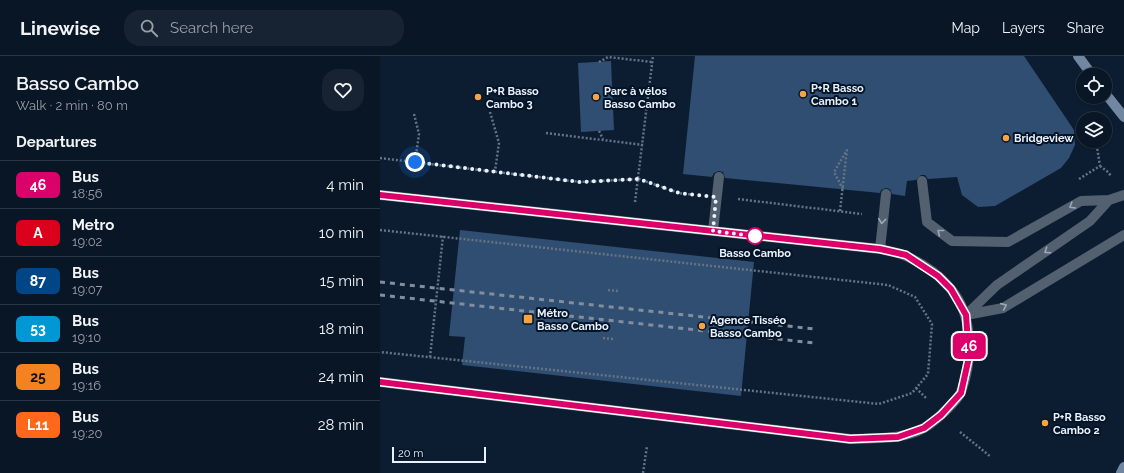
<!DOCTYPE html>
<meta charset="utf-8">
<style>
:root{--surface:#091625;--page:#172332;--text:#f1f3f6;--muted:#999fa7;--line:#293542}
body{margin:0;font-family:Raleway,sans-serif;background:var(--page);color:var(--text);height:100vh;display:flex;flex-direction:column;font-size:15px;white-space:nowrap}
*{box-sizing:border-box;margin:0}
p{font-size:13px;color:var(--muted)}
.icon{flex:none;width:22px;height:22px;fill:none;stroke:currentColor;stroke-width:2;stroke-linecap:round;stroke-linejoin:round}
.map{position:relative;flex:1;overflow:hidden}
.panel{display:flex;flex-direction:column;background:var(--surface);width:380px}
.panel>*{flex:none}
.badge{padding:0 8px;border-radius:6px;font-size:14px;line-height:26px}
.controls{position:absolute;left:696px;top:12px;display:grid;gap:8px}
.controls a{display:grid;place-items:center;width:36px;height:36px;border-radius:50%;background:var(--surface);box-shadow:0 1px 3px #0004,0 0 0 1px var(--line);font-size:20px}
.scale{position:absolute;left:12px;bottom:10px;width:94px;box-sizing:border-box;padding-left:4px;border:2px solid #e8f1fc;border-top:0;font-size:11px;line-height:14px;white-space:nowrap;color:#e8f1fc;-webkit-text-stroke:3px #041326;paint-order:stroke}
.you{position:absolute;width:20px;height:20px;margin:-10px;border:3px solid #fff;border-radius:50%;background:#1a73e8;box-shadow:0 0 0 6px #1a73e833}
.map>.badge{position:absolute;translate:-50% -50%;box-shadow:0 0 0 2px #fff}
h2{padding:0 16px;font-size:15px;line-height:36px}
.round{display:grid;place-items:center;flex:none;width:42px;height:42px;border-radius:16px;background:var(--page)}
.summary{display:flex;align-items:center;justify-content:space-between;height:68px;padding:0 16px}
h1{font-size:19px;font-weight:600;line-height:30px}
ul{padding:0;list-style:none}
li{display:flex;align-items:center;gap:12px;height:48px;padding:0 16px;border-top:1px solid var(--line)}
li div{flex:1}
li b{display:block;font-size:15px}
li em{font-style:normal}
li .badge{min-width:44px;font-weight:700;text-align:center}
header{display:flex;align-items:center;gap:24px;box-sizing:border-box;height:56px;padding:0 20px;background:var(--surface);border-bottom:1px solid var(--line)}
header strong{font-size:19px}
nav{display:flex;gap:22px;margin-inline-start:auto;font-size:14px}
.search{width:280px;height:36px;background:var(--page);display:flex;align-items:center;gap:10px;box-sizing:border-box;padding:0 14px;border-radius:16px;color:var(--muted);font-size:15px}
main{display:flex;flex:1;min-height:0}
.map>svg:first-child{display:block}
.building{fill:#2f4e72}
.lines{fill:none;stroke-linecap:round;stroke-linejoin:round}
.path{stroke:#667384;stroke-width:2.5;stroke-dasharray:2 2;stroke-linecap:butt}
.lane{stroke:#526070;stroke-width:10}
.secondary{stroke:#7086a1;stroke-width:10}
.rail{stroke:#828e9e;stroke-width:3;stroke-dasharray:5 5;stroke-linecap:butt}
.oneway{stroke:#9da8b6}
.line-casing{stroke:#fff;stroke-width:9}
.line{stroke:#dc006b;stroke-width:6}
.walk{stroke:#e8f1fc;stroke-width:4;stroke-dasharray:0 7.2}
.poi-dot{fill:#f4a444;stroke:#041326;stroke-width:1.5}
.stop-dot{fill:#fff;stroke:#dc006b;stroke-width:2}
.labels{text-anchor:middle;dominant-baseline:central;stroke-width:4;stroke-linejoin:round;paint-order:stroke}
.poi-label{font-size:11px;font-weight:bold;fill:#e8f1fc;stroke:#041326;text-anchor:start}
.stop-label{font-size:11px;font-weight:bold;fill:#e8f1fc;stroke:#041326}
</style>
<header>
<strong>Linewise</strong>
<div class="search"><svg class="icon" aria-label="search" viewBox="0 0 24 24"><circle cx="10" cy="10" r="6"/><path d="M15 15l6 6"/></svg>Search here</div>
<nav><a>Map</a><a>Layers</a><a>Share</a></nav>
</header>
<main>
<section class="panel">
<div class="summary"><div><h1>Basso Cambo</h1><p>Walk · 2 min · 80 m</p></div><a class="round"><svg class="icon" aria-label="heart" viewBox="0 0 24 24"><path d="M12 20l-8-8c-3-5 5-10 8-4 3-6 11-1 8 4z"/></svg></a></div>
<h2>Departures</h2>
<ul>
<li><span class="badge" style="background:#dc006b;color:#fff">46</span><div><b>Bus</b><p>18:56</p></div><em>4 min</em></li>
<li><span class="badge" style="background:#db001b;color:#fff">A</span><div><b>Metro</b><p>19:02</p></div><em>10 min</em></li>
<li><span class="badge" style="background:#004687;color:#fff">87</span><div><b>Bus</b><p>19:07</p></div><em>15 min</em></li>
<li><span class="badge" style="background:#0098d4;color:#fff">53</span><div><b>Bus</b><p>19:10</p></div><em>18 min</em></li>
<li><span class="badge" style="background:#f58220;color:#111">25</span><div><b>Bus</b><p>19:16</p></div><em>24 min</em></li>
<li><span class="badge" style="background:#ff671b;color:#fff">L11</span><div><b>Bus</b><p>19:20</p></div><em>28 min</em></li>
</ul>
</section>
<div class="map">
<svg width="744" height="417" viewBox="0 0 744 417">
<rect width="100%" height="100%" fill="#0c1d31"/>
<!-- building -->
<path class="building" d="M315 0H644L694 74 695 89 689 102 681 112 615 150 598 151 582 139 577 121 548 123 545 119H541L536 124 527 125 525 140 512 138 510 133 506 132 501 134 500 137 345 122 343 116 339 115 334 117 332 121 303 118Z
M231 5 234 74 201 76 198 7Z
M80 174 374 206 361 340 82 309 85 281 69 280Z"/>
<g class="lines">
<!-- path -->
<path class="path" d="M219 6 228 1 272 6
M110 56 119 87 115 115
M34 58 39 78 35 106
M219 75 223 83
M166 77 263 89
M0 102 200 126 259 123 299 137 315 139
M720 110 728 116 731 120
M699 123 720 110 716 85
M463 133 454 116 467 94
M358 143 482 158
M255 146 273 0
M460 155 467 93
M0 174 508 229 535 241 552 268 548 318 532 337 499 348 0 296
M228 234 238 235
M223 282 233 283
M50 301 63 180
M536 332 547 343
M580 376 611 401
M263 417 267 390"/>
<!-- lane -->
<path class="lane" d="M542 125 547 166 572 185 628 186 701 145 729 144 744 139
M0 139 500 193C508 195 518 196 526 200 542 207 559 219 570 232 594 259 593 304 581 336 577 346 554 366 544 372 523 384 494 382 470 383L0 326
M333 175 339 121
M500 193 506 138
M586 259 617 229 710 165 729 144
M586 259 623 252 744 179"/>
<!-- secondary -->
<path class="secondary" d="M698 0 712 19
M725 37 744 61
M741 417 744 411"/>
<!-- rail -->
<path class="rail" d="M0 226 435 273
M0 239 434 287"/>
</g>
<!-- one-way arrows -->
<defs><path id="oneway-chevron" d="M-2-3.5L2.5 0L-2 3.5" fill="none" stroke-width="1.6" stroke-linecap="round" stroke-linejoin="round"/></defs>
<g class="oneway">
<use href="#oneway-chevron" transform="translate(692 150) rotate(149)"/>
<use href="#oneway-chevron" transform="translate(502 165) rotate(96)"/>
<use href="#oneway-chevron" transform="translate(560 176) rotate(-142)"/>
<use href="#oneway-chevron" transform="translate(667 195) rotate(146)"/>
<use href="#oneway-chevron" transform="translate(624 250) rotate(-24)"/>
</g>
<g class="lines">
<defs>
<path id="line" d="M0 139 500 193 526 199 558 220 571 233 586 259 589 301 581 337 561 359 544 372 518 381 470 383 0 326"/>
</defs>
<!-- line casing -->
<use href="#line" class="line-casing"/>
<!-- line -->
<use href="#line" class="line"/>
<!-- walk -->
<path class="walk" d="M35 106 200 126 259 123 299 137 336 141 333 175 382 181 375 180"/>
</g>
<!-- markers -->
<g class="poi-dot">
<circle cx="423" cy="38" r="4"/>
<circle cx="98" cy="41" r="4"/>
<circle cx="216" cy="41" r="4"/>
<circle cx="626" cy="82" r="4"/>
<rect x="143" y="258" width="10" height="10" rx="2"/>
<circle cx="322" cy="270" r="4"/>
<circle cx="665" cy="367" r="4"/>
</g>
<circle class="stop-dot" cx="375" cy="180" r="8"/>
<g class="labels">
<!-- poi labels -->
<g class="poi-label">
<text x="431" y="32">P+R Basso<tspan x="431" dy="13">Cambo 1</tspan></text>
<text x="106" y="35">P+R Basso<tspan x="106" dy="13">Cambo 3</tspan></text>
<text x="224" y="35">Parc à vélos<tspan x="224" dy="13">Basso Cambo</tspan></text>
<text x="634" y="82">Bridgeview</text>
<text x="157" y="257">Métro<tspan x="157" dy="13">Basso Cambo</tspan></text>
<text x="330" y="264">Agence Tisséo<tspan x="330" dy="13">Basso Cambo</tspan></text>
<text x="673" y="361">P+R Basso<tspan x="673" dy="13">Cambo 2</tspan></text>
</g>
<!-- stop labels -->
<g class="stop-label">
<text x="375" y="197">Basso Cambo</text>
</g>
</g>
</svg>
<div class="controls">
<a><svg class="icon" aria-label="locate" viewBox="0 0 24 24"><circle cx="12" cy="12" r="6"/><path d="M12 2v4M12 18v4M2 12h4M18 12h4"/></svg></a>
<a><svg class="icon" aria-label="layers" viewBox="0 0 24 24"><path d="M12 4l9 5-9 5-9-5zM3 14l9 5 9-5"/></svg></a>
</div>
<div class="scale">20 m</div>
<div class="you" style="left:35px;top:106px"></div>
<b class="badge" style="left:589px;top:290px;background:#dc006b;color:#fff">46</b>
</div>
</main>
